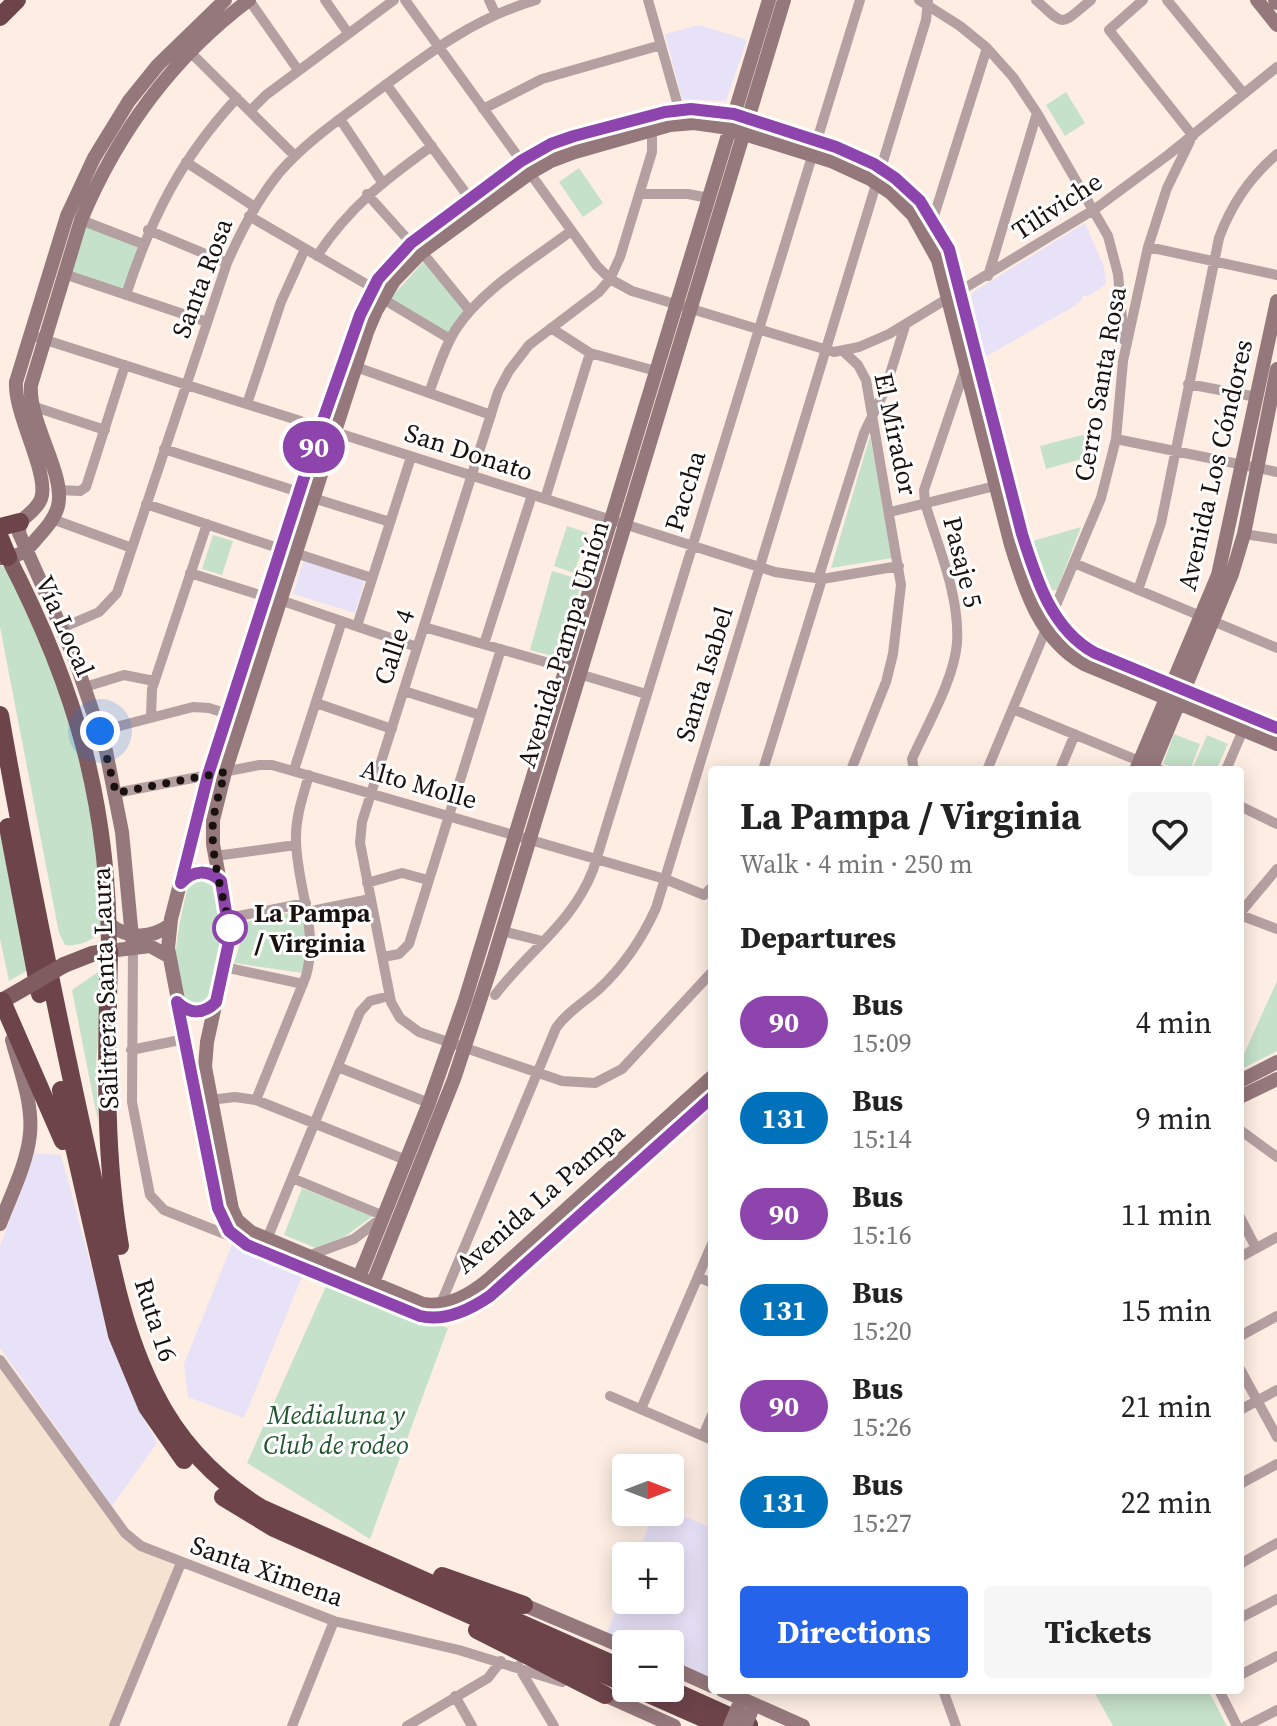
<!DOCTYPE html>
<meta charset="utf-8">
<style>
:root{--surface:#fff;--page:#f6f6f6;--text:#222;--muted:#767676;--accent:#2563eb}
body{margin:0;font-family:"Source Serif 4",serif;background:var(--page);color:var(--text);height:100vh;display:flex;flex-direction:column;font-size:30px;white-space:nowrap}
*{box-sizing:border-box;margin:0}
p{font-size:26px;color:var(--muted)}
.icon{flex:none;width:44px;height:44px;fill:none;stroke:currentColor;stroke-width:2;stroke-linecap:round;stroke-linejoin:round}
.map{position:relative;flex:1;overflow:hidden}
.side{position:absolute;left:708px;top:766px;width:536px;height:928px;display:flex;flex-direction:column;background:var(--surface);border-radius:8px;box-shadow:0 4px 20px #0003}
.side>*{flex:none}
.badge{padding:0 16px;border-radius:26px;font-size:28px;line-height:52px}
.needle{width:52px;rotate:90deg}
.controls{position:absolute;left:612px;top:1454px;display:grid;gap:16px}
.controls a{display:grid;place-items:center;width:72px;height:72px;border-radius:8px;background:var(--surface);box-shadow:0 4px 20px #0003;font-size:40px}
.you{position:absolute;width:40px;height:40px;margin:-20px;border:6px solid #fff;border-radius:50%;background:#1a73e8;box-shadow:0 0 0 12px #1a73e833}
.map>.badge{position:absolute;translate:-50% -50%;box-shadow:0 0 0 4px #fff}
h2{padding:0 32px;font-size:30px;line-height:72px}
.round{display:grid;place-items:center;flex:none;width:84px;height:84px;border-radius:8px;background:var(--page)}
.summary{display:flex;align-items:center;justify-content:space-between;height:136px;padding:0 32px}
h1{font-size:38px;font-weight:700;line-height:60px}
.cta{display:flex;gap:16px;margin-top:auto;padding:16px 32px}
.cta a{flex:1;height:92px;border-radius:8px;background:var(--accent);color:#fff;font-size:32px;font-weight:700;line-height:92px;text-align:center}
.cta a+a{background:var(--page);color:var(--text)}
ul{padding:0;list-style:none}
li{display:flex;align-items:center;gap:24px;height:96px;padding:0 32px}
li div{flex:1}
li b{display:block;font-size:30px}
li em{font-style:normal}
li .badge{min-width:88px;font-weight:700;text-align:center}
.map>svg:first-child{display:block}
.industrial{fill:#f4e3d1}
.education{fill:#e8e2f8}
.green{fill:#c5e1c9}
.lines{fill:none;stroke-linecap:round;stroke-linejoin:round}
.street{stroke:#b49fa1;stroke-width:10}
.secondary{stroke:#95787b;stroke-width:14}
.primary{stroke:#7f5c60;stroke-width:16}
.highway{stroke:#6c444a;stroke-width:18}
.secondary-bridge{stroke:#95787b;stroke-width:14}
.primary-bridge{stroke:#7f5c60;stroke-width:16}
.line-casing{stroke:#fff;stroke-width:18}
.line{stroke:#8e44ad;stroke-width:12}
.walk{stroke:#18110d;stroke-width:8;stroke-dasharray:0 14.4}
.stop-dot{fill:#fff;stroke:#8e44ad;stroke-width:4}
.labels{text-anchor:middle;dominant-baseline:central;stroke-width:6;stroke-linejoin:round;paint-order:stroke}
.street-label{font-size:26px;fill:#18110d;stroke:#fff}
.stop-label{font-size:26px;font-weight:bold;fill:#18110d;stroke:#fff;text-anchor:start}
.park-label{font-size:26px;font-style:italic;fill:#22562f;stroke:#fff}
</style>
<div class="map">
<svg width="1277" height="1726" viewBox="0 0 1277 1726">
<rect width="100%" height="100%" fill="#fdede3"/>
<!-- industrial -->
<path class="industrial" d="M0 1365 132 1541 149 1554 177 1567 111 1726H0Z"/>
<!-- education -->
<path class="education" d="M699 25 747 40 726 101 682 99 665 34Z
M1085 223 1104 267 1106 284 1090 295 1083 296 1082 300 1071 308 985 357 971 296 973 292Z
M304 560 365 579 355 613 293 594Z
M35 1153 61 1155 111 1340 138 1408 157 1443 112 1506 0 1348V1246Z
M233 1242 304 1272 244 1418 188 1397 184 1364Z
M670 1510 712 1528V1678L670 1660V1644H632L607 1633 626 1584V1600H670V1556H637L654 1512H670Z"/>
<!-- green -->
<path class="green" d="M1066 92 1085 123 1065 136 1046 105Z
M579 168 603 203 583 217 559 182Z
M84 226 136 244 138 248 126 286 120 289 71 273Z
M424 261 464 309 463 316 448 334 390 299Z
M1086 434 1092 456 1046 469 1040 446Z
M870 436 893 558 831 568Z
M567 526 588 533 574 573 554 566Z
M1081 527 1057 590H1051L1033 541Z
M213 535 233 541 222 575 202 569Z
M0 565C17 575 25 605 32 623 41 643 51 664 59 685 88 763 98 848 101 931 92 941 78 947 65 945L59 933 0 627Z
M552 571 582 580 560 658 530 650Z
M1174 734 1200 744 1190 770H1180L1163 764Z
M1207 735 1228 744 1216 770H1192Z
M0 833 28 970 9 981 0 939Z
M202 881 212 886 224 936 211 992 202 1003H188C166 972 179 925 187 890L192 883Z
M302 910 308 928 303 973 234 963 240 943V923Z
M104 968 96 1064 98 1122 72 990Z
M1277 981V1051L1240 1070V1063Z
M302 1188 373 1216 344 1237 316 1248 284 1235Z
M327 1284 448 1328 370 1539 247 1463Z
M1093 1690H1208L1227 1726H1113Z"/>
<g class="lines">
<!-- street -->
<path class="street" d="M249 0 298 70
M325 0 348 33
M405 0 597 266 610 279 632 291 834 352 859 347 889 334 1095 209 1168 155 1277 67
M489 0 495 13
M648 0 679 109
M919 0 960 26 987 48 1013 77 1037 113 1108 236 1118 274 1124 340
M1036 0C1066 28 1060 25 1091 0
M1143 0 1109 30 1193 136
M1167 0 1244 94
M186 48 295 156
M386 84 470 199
M483 109 542 79 661 45
M250 111 266 95 394 0
M340 119 382 182
M652 130V152L620 257 610 279 599 292 529 345 509 371 498 392 362 822 360 843 391 1002 400 1018 419 1032 562 1081 595 1083 622 1069 712 972
M186 162 255 207
M367 194 411 243
M639 194H688L709 198
M249 216 373 288
M933 219 987 48
M81 220 143 244
M148 230 227 263
M1148 247 1277 275
M422 252 470 311
M317 256C349 207 385 180 432 146
M64 274 207 322
M988 276 1037 113
M126 295C151 218 181 158 237 98
M383 299 450 339
M551 328 590 353 656 371
M30 335 775 572 822 579 899 566
M843 351 858 365 866 380 901 585 893 654 886 682 851 770
M356 367 491 415
M1188 384 1257 397
M429 393C437 371 444 348 456 329 483 288 533 260 571 231
M247 404 281 302 305 249
M32 406 105 430
M1116 439 1277 472
M164 449 299 492
M58 490 80 491 86 487 125 365
M313 498 390 522
M545 499 590 353
M146 504 281 549
M890 512 995 486
M52 519 132 548
M1244 534 1277 539
M295 553 372 578
M1074 563 1277 648
M190 573 266 597
M818 579 864 433 885 390 905 326
M1138 590 1161 523 1219 238C1231 205 1250 177 1277 154
M280 600 417 647
M357 626 411 457
M424 627 566 668
M62 628 99 612 117 593 227 263C241 231 257 200 279 173 305 143 337 121 368 98 422 58 471 19 536 0
M484 644 532 495
M579 674 646 694
M85 687 124 675 154 681
M404 691 480 715
M316 703 392 729
M1013 709 1161 770
M151 717 152 689 207 524
M100 731 193 707 209 708 228 714
M294 770 342 621
M763 770 822 579
M914 770 912 759C927 725 954 680 957 643 960 596 938 547 925 503L924 490 965 369
M987 770 1101 498 1116 439 1123 361 1148 247 1167 188 1190 141
M1060 770 1075 734
M1226 770 1243 730
M116 793 259 765H272L665 879 704 895 712 887
M1240 806 1277 824
M215 856 296 845
M367 883 402 873 428 880
M307 912 370 899
M1240 913 1277 869
M1240 915 1277 929
M228 918 306 903
M502 931 542 941
M133 948 132 1102 150 1195 164 1210 235 1238
M383 957 399 954 409 944 501 649
M224 967 303 984
M495 995C529 950 572 924 593 870L860 0
M131 1050 185 1039
M338 1067 429 1103
M210 1100 235 1097 256 1100 406 1160
M256 1100 306 976C319 930 297 887 296 841 295 818 303 796 309 775
M1240 1130 1277 1157
M292 1178 384 1216 354 1239 308 1256
M1240 1217 1256 1248
M265 1244 360 1012 370 1001 389 996
M1240 1257 1277 1237
M698 1277 712 1283
M439 1308 556 1028C567 1012 583 1003 598 990 623 967 642 939 656 908L926 20 928 0
M1240 1336 1277 1316
M0 1360 125 1533 141 1546 334 1621 459 1650 562 1682
M1240 1369 1277 1437
M610 1396 712 1440
M641 1409 712 1244
M1240 1410 1277 1390
M703 1436 712 1415
M1240 1484 1277 1464
M1240 1564 1277 1543
M1240 1618 1277 1599
M518 1666 554 1726
M1240 1675 1277 1656
M943 1690 956 1726
M1219 1690 1237 1726
M455 1696 472 1726
M114 1726 181 1563
M292 1726 334 1621
M407 1726 488 1678 501 1661
M1246 1726 1277 1710"/>
<!-- secondary -->
<path class="secondary" d="M1257 0 1277 25
M1275 0 1277 3
M8 557C22 556 29 548 38 537 46 528 55 518 58 506 66 474 28 422 31 385L81 220C118 132 173 57 249 0
M1136 770 1218 575 1277 301
M1151 770 1232 574 1244 534 1277 369
M181 883C193 870 208 870 221 881
M109 924C128 939 151 939 170 925
M133 948 122 832 106 751 74 657 19 533 20 522C27 515 37 509 41 499 50 474 14 415 16 382L67 216 94 158 129 101 158 65 225 0
M109 951 150 946 168 956
M177 1002C190 1015 204 1015 216 1002
M712 1077 488 1280C470 1295 447 1308 423 1304L251 1232 237 1220 232 1209 205 1067 207 1042 230 937 213 844V820L225 772 367 332 376 311 394 281 422 252 530 173 551 161 575 152 670 125 694 123 722 127 831 161 870 179 891 193 913 215 938 260 1011 545C1025 591 1040 639 1084 664L1277 744
M1240 1081 1277 1062
M712 1097 490 1296C471 1309 444 1322 420 1316L247 1245 229 1231 218 1208 168 948 171 919 208 775 320 428 367 300 384 271 411 243 521 161 551 144 574 136 665 112 691 109 714 110 848 151 880 168 902 184 933 219 953 261 1022 534C1036 579 1052 631 1095 653L1277 728
M1240 1097 1277 1079
M0 1224C11 1195 27 1164 30 1134 33 1103 20 1070 12 1040
M356 1285 429 1103 465 1000 769 0
M370 1290 454 1079 492 964 784 0
M524 1605 626 1648
M670 1667 712 1686
M722 1690 803 1726
M605 1695 674 1726"/>
<!-- primary -->
<path class="primary" d="M0 557H8C76 688 109 804 109 951L92 954 64 965
M0 1002 28 986"/>
<!-- highway -->
<path class="highway" d="M0 17 17 0
M0 527 20 522
M0 538 8 557
M0 715C26 863 56 1009 88 1155 106 1235 117 1321 155 1394 179 1442 216 1480 261 1508L626 1670
M8 827 40 994
M109 951C107 1050 103 1148 120 1246
M2 1001 63 1141
M61 1090 117 1335 147 1407 184 1460
M223 1497 274 1528 626 1684
M442 1576 524 1605
M477 1630 605 1695
M635 1688 721 1726
M667 1688 749 1725"/>
<!-- secondary-bridge -->
<path class="secondary-bridge" d="M730 1726 738 1707
M745 1726 751 1712"/>
<!-- primary-bridge -->
<path class="primary-bridge" d="M28 986 64 965"/>
</g>
<g class="lines">
<defs>
<path id="line" d="M712 1097 490 1296C471 1309 444 1322 420 1316L247 1245 229 1231 218 1208 177 1002C190 1015 204 1014 216 1002L230 937 221 881C208 869 193 870 181 883L208 775 317 437 360 315 378 279 411 243 521 161 551 144 574 136 665 112 691 109 734 114 836 147 874 164 895 178 920 201 949 249 1022 534C1036 579 1052 630 1095 653L1277 728"/>
</defs>
<!-- line casing -->
<use href="#line" class="line-casing"/>
<!-- line -->
<use href="#line" class="line"/>
<!-- walk -->
<path class="walk" d="M100 731 116 793 225 772C221 788 215 805 213 822 210 856 223 895 230 928"/>
</g>
<!-- markers -->
<circle class="stop-dot" cx="230" cy="928" r="16"/>
<g class="labels">
<!-- street labels -->
<g class="street-label">
<text transform="translate(1057 206) rotate(-33)">Tiliviche</text>
<text transform="translate(202 278) rotate(-69)">Santa Rosa</text>
<text transform="translate(1100 384) rotate(-80)">Cerro Santa Rosa</text>
<text transform="translate(896 434) rotate(78)">El Mirador</text>
<text transform="translate(469 452) rotate(18)">San Donato</text>
<text transform="translate(1215 465) rotate(-77)">Avenida Los Cóndores</text>
<text transform="translate(685 491) rotate(-73)">Paccha</text>
<text transform="translate(963 562) rotate(76)">Pasaje 5</text>
<text transform="translate(65 626) rotate(66)">Vía Local</text>
<text transform="translate(563 644) rotate(-73)">Avenida Pampa Unión</text>
<text transform="translate(394 647) rotate(-72)">Calle 4</text>
<text transform="translate(704 674) rotate(-73)">Santa Isabel</text>
<text transform="translate(419 784) rotate(16)">Alto Molle</text>
<text transform="translate(105 988) rotate(-92)">Salitrera Santa Laura</text>
<text transform="translate(540 1198) rotate(-41)">Avenida La Pampa</text>
<text transform="translate(156 1320) rotate(72)">Ruta 16</text>
<text transform="translate(267 1571) rotate(20)">Santa Ximena</text>
</g>
<!-- stop labels -->
<g class="stop-label">
<text x="254" y="913">La Pampa<tspan x="254" dy="30">/ Virginia</tspan></text>
</g>
<!-- park labels -->
<g class="park-label">
<text x="336" y="1415">Medialuna y<tspan x="336" dy="30">Club de rodeo</tspan></text>
</g>
</g>
</svg>
<div class="controls">
<a><svg class="needle" viewBox="-14 -14 28 28"><path d="M0-13l5 13h-10z" fill="#e53935"/><path d="M0 13l5-13h-10z" fill="#767676"/></svg></a>
<a>+</a>
<a>−</a>
</div>
<div class="you" style="left:100px;top:731px"></div>
<b class="badge" style="left:314px;top:447px;background:#8e44ad;color:#fff">90</b>
<section class="side">
<div class="summary"><div><h1>La Pampa / Virginia</h1><p>Walk · 4 min · 250 m</p></div><a class="round"><svg class="icon" aria-label="heart" viewBox="0 0 24 24"><path d="M12 20l-8-8c-3-5 5-10 8-4 3-6 11-1 8 4z"/></svg></a></div>
<h2>Departures</h2>
<ul>
<li><span class="badge" style="background:#8e44ad;color:#fff">90</span><div><b>Bus</b><p>15:09</p></div><em>4 min</em></li>
<li><span class="badge" style="background:#0072bc;color:#fff">131</span><div><b>Bus</b><p>15:14</p></div><em>9 min</em></li>
<li><span class="badge" style="background:#8e44ad;color:#fff">90</span><div><b>Bus</b><p>15:16</p></div><em>11 min</em></li>
<li><span class="badge" style="background:#0072bc;color:#fff">131</span><div><b>Bus</b><p>15:20</p></div><em>15 min</em></li>
<li><span class="badge" style="background:#8e44ad;color:#fff">90</span><div><b>Bus</b><p>15:26</p></div><em>21 min</em></li>
<li><span class="badge" style="background:#0072bc;color:#fff">131</span><div><b>Bus</b><p>15:27</p></div><em>22 min</em></li>
</ul>
<div class="cta"><a>Directions</a><a>Tickets</a></div>
</section>
</div>
